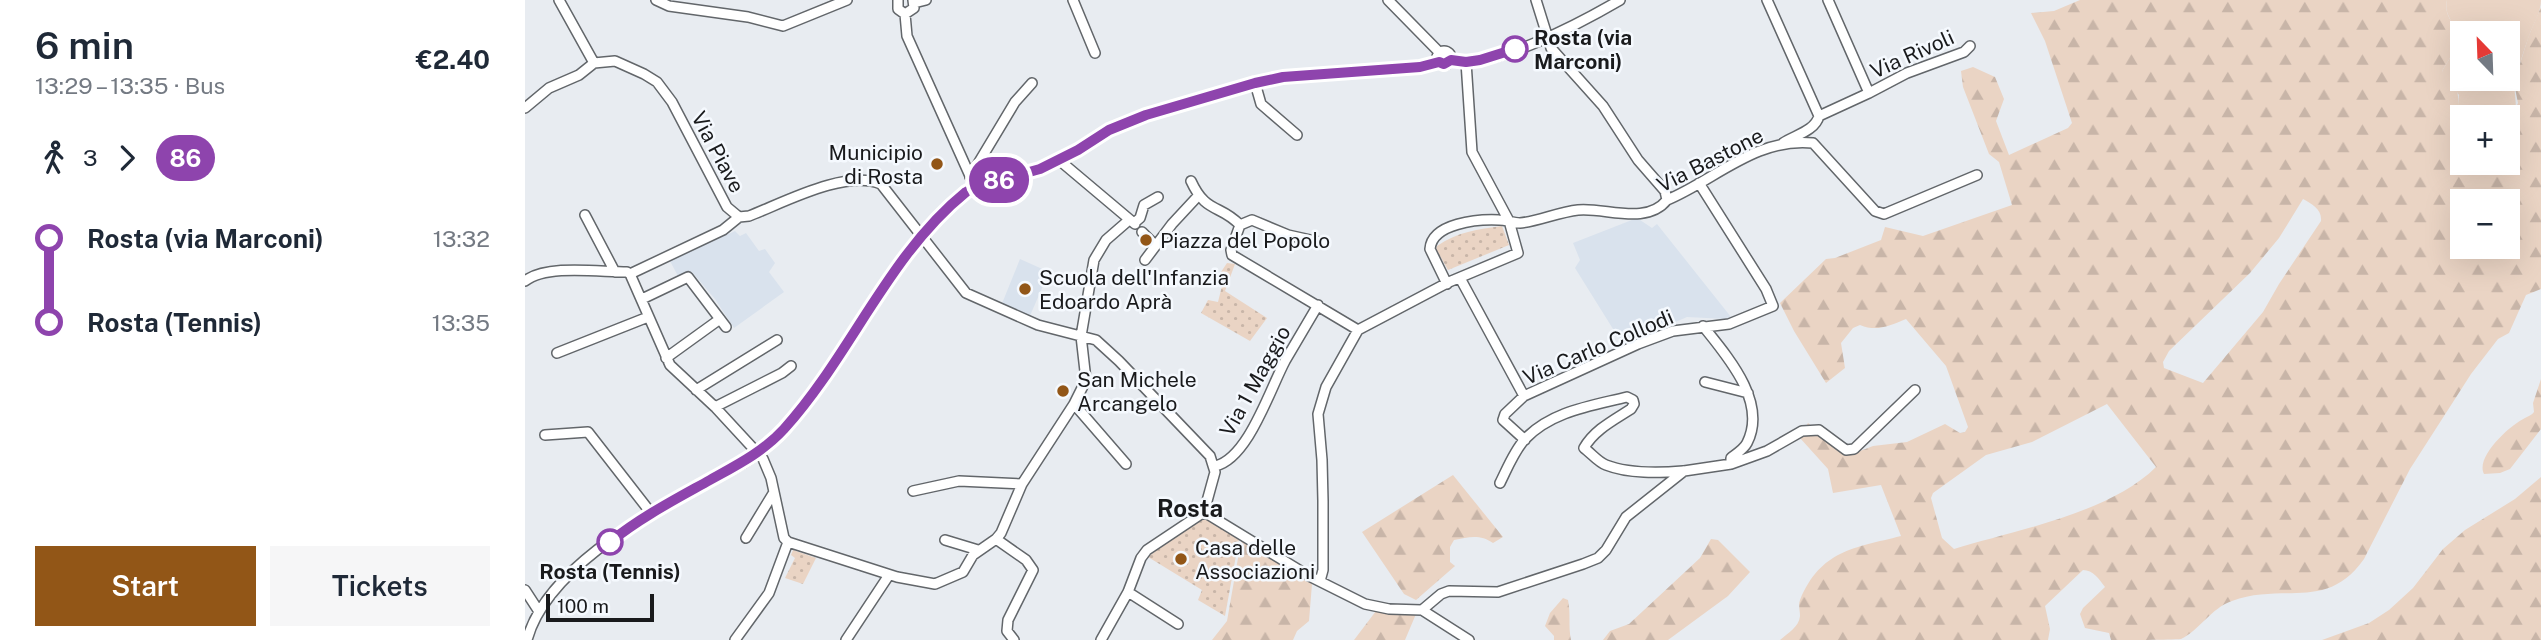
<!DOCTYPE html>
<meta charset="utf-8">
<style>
:root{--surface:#fff;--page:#f6f6f7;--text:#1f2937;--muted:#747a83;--accent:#925617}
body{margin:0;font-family:"Public Sans",sans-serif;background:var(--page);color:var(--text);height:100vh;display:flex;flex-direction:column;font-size:26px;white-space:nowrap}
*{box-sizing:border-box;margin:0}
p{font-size:23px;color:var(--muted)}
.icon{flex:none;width:38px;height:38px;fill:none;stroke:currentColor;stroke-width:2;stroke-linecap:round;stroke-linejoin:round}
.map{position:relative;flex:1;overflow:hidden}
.sheet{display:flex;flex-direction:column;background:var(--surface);width:525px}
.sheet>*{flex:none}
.badge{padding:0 14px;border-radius:23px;font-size:24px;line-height:46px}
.needle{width:46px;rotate:337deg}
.controls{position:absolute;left:1925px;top:21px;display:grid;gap:14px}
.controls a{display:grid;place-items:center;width:70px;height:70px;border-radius:0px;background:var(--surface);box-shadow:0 7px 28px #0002;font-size:35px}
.scale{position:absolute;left:21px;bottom:18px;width:108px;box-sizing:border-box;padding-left:7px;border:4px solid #191a1c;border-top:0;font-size:19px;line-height:24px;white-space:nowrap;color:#191a1c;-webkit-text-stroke:5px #f5f9fe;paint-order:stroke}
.map>.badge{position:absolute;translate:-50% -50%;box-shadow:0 0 0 4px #fff}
.legs{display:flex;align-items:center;gap:10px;height:77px;padding:0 35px;font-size:23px}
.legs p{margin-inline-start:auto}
.headline{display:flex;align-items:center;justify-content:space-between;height:119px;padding:0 35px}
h1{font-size:38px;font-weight:600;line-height:52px}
.button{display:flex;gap:14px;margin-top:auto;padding:14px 35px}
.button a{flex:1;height:80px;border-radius:0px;background:var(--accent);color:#fff;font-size:28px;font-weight:600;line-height:80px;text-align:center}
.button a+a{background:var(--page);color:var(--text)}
ul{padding:0 35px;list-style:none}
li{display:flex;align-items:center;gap:24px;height:84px;font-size:26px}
li i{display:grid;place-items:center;width:10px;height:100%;margin:0 9px;background:currentColor}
li i::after{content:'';width:18px;height:18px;margin:-9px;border:5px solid;border-radius:50%;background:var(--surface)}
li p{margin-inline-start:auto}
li:first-child i{background:linear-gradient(#0000 50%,currentColor 0)}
li:last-child i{background:linear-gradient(currentColor 50%,#0000 0)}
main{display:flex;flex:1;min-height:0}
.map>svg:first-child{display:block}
.built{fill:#d9e2ed}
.green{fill:#ead4c4;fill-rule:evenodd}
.forest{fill:url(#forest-firs);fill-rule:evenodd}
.park{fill:url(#park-dots)}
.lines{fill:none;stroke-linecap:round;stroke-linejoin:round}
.minor-casing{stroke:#62666a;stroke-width:12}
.minor{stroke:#fff;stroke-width:9}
.line-1-casing{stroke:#fff;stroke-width:16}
.line-1{stroke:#8e44ad;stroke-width:10}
.stop-1-dot{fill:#fff;stroke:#8e44ad;stroke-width:3.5}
.poi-dot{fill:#925617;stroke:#f5f9fe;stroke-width:2.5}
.labels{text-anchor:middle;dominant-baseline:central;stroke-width:5;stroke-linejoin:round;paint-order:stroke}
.stop-label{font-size:21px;font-weight:bold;fill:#191a1c;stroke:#f5f9fe;text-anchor:start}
.street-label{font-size:21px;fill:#191a1c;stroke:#f5f9fe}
.poi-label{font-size:21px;fill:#191a1c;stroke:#f5f9fe;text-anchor:start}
.quarter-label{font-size:24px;font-weight:bold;fill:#191a1c;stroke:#f5f9fe}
</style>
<main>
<section class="sheet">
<div class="headline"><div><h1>6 min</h1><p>13:29 – 13:35 · Bus</p></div><b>€2.40</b></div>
<div class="legs"><svg class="icon" aria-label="walk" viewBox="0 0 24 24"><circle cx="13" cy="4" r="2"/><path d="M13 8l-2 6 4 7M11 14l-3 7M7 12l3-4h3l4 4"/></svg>3<svg class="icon" aria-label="forward" viewBox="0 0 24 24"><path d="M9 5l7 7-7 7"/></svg><b class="badge" style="background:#8e44ad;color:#fff">86</b></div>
<ul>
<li><i style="color:#8e44ad"></i><b>Rosta (via Marconi)</b><p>13:32</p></li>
<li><i style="color:#8e44ad"></i><b>Rosta (Tennis)</b><p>13:35</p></li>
</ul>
<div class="button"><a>Start</a><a>Tickets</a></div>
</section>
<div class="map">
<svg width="2016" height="640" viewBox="0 0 2016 640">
<defs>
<pattern id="forest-firs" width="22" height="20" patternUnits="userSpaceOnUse" patternTransform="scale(1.75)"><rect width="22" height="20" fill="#ead4c4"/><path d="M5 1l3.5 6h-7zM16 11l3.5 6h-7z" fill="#c8b5a8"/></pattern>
<pattern id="park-dots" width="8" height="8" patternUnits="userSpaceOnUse" patternTransform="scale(1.75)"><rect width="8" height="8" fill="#ead4c4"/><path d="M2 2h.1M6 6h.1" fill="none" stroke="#c8b5a8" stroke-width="1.8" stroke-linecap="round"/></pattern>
</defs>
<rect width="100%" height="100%" fill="#e8ecf1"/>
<!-- built -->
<path class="built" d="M1112 218 1127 228 1132 224 1206 317 1200 319 1162 317 1098 345 1050 268 1055 260 1048 243Z
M210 231 215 236 221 233 234 251 240 249 250 263 244 272 259 292 209 328 190 299 167 272 153 276 145 261Z
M495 259 524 272 504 318 476 306Z"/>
<!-- green -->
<path class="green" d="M1922 0H2016C2016 13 2008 24 2004 36 1999 50 1994 65 1991 79 1986 96 1998 109 1983 126V117H1948L1933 105 1934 95 1917 71 1936 40C1932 24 1918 18 1922 0ZM1937 33H1983V79H1937Z"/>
<!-- forest -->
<path class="forest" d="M1555 0H1922C1918 18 1932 24 1936 40L1917 71C1931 78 1934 91 1933 106L1948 117H1937V163H1983V126L1993 103 1989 83 2004 35 2016 7V289L2001 295 1984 333 1973 339 1946 374 1885 469 1839 559C1802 612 1758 582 1707 601 1686 608 1675 630 1656 639 1646 640 1600 640 1586 640L1584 633 1560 628 1555 614 1558 608 1580 587C1574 579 1568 570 1558 570L1520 606 1525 629 1523 640H1255C1263 633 1274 627 1275 616 1275 610 1273 605 1275 600 1296 550 1329 548 1376 536L1356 485 1308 493 1303 469 1275 438 1283 423 1319 452 1330 453 1348 446 1382 442 1420 424 1435 433 1440 432 1443 427 1421 366 1381 319C1364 326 1352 332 1335 325L1328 328 1316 343 1320 368 1301 383 1269 331 1255 303 1301 259 1310 258 1356 240 1360 227 1398 236 1487 205 1474 162 1464 154 1438 87 1436 71 1448 67 1470 77 1479 99 1471 121 1484 155 1543 128 1547 123 1520 41 1506 13 1529 11ZM1778 199C1787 204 1797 209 1796 221L1754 284 1738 312 1678 383 1639 368 1638 362 1644 351 1725 273 1754 238ZM1937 201H1983V247H1937ZM1582 404 1631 467C1585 513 1491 530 1429 549L1417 538 1406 498 1408 493 1461 455 1507 442Z
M2016 379V429L1985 469 1975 473 1959 474C1950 457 1985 425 2000 418 2003 416 2007 415 2009 412L2008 403Z
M928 475 978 537 968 543C955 534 944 537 929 540L925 547V562L930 566 891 600 879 594 837 532Z
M2016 477V640H1797L1844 623 1864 610 1888 588 1918 549 1940 530 1990 499Z
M1186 539 1193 540 1225 572 1203 596 1143 640H1078L1085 631 1104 624 1175 558Z
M716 541 787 584 784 621 772 631 768 640H687L702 621Z
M1038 598 1043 600C1046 614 1043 626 1046 640H1029V636L1020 626 1025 613Z
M851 611 891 614 880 640H829Z"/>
<!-- park -->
<path class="park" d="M977 226 984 245 923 270 911 249 912 246C932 232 953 229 977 226Z
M702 263 710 264 700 291 742 318 725 341 676 313 683 300 693 302 699 278 694 275Z
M676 514 714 539 700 616 673 600 677 590 623 557Z
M268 550 291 558 278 584 260 578 270 558 266 555Z"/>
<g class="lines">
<defs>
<path id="minor" d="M34 0 69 63
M131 0 144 6 223 17 258 26 322 0
M373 0V9L380 14 389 8 388 0
M548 0 570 53
M863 0 915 53
M1011 0 1026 48 1078 106 1113 160 1140 191 1142 200
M1242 0 1294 116C1290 131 1270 135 1258 143
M389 3 401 0
M380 14 382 36 450 187
M912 58a7 7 0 1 1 14 0a7 7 0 1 1-14 0Z
M926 60C967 71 1059 21 1095 0
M730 83 736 104 772 135
M1344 93 1382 73 1439 52 1445 46
M0 108 24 88 54 75 69 63 90 61 119 74 132 82 147 102 202 207 214 217 224 216C258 203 320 169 356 184L441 293 513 325 571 340 594 361 685 456 690 472 679 512
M1294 116 1344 93 1303 0
M534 160 610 224
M445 177 490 102 507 83
M666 181C681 214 695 204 715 225L706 250 707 255 833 330
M60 215 90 272
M609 223 615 218 619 205 633 197
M715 225 727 220 763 235 799 243
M617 232 630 245
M620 260 647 224 673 196
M105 274 198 230 214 217
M935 278 999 396
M0 281C22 264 74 272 102 272L105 274 145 365 190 407 238 459 246 478 259 538 263 542 372 577 410 584 438 572 448 555 471 539 476 533 497 484 549 404 561 380 556 336 569 260 581 240 604 220
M922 284 905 249C907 223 953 219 974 220 981 220 988 223 995 223 1011 222 1034 212 1053 210 1080 207 1121 226 1142 200 1190 180 1231 137 1288 143L1350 211 1359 214 1452 175
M117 299 163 277 201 327
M1178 326C1202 356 1243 402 1222 443 1219 449 1211 454 1206 458V464
M32 353 123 317
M141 358 195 319
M1180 382 1223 393
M171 390 252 340
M549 404 601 464
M190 407 257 373 266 366
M20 435 63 432 126 513
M1000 440 978 420 980 414 999 396 1113 344 1148 331 1204 324 1248 306 1241 289 1174 183
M690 466C723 459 745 389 760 361 771 342 782 324 793 305
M975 483C982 469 989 451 1000 439 1027 411 1066 406 1102 397L1108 400 1109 404 1106 409C1089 420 1069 430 1059 448 1066 453 1073 462 1081 465 1104 474 1133 473 1158 471
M388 491 434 481 497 484
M679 512 784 576 840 604 864 609 897 610 944 640
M221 538 249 492
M471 539 501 560 508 570 483 620 482 631 489 640
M420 540 453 550
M795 581 798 570V501L797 460 793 414 801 387 833 330 924 282 993 253 984 221 947 152 941 62
M0 590 13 610
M603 592 653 624
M897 610 916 594 924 591 973 592 1058 564 1073 558 1081 550 1101 517 1159 471 1206 464 1242 451 1277 431 1294 430 1321 450 1329 449 1390 390
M2 640C20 572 114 519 172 487 193 476 218 466 237 450 259 432 276 409 292 386 340 321 377 244 441 192L450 187 515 169 553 150 592 126 649 106 730 83 758 77 895 67 914 62
M210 640 244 593 263 542
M321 640 364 575
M576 640 603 592 616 558 622 550 679 512"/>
</defs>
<!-- minor casing -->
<use href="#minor" class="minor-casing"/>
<!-- minor -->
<use href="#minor" class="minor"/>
</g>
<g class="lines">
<defs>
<path id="line-1" d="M85 542C116 517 151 499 185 480 212 465 238 452 259 429 326 355 363 255 441 192L450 187 515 169 553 150 584 130 621 115 730 83 758 77 895 67 914 62 919 64 926 60 941 62 955 60 990 49"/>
</defs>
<!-- line-1 casing -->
<use href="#line-1" class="line-1-casing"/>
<!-- line-1 -->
<use href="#line-1" class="line-1"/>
</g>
<!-- markers -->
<g class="stop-1-dot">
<circle cx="990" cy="49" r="12"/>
<circle cx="85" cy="542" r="12"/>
</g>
<g class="poi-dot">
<circle cx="412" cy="164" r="7"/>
<circle cx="621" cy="240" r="7"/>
<circle cx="500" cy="289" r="7"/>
<circle cx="538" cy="391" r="7"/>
<circle cx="656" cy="559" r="7"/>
</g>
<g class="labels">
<!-- stop labels -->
<g class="stop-label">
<text x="1009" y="37">Rosta (via<tspan x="1009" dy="24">Marconi)</tspan></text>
<text x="85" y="571" text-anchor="middle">Rosta (Tennis)</text>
</g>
<!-- street labels -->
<g class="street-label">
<text transform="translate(1387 54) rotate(-24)">Via Rivoli</text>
<text transform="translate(193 152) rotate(62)">Via Piave</text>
<text transform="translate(1185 160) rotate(-27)">Via Bastone</text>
<text transform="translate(1073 347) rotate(-23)">Via Carlo Collodi</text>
<text transform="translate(730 381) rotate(-61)">Via 1 Maggio</text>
</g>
<!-- poi labels -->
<g class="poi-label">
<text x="398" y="152" text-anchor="end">Municipio<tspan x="398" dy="24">di Rosta</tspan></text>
<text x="635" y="240">Piazza del Popolo</text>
<text x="514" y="277">Scuola dell'Infanzia<tspan x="514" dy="24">Edoardo Aprà</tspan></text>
<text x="552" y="379">San Michele<tspan x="552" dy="24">Arcangelo</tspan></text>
<text x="670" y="547">Casa delle<tspan x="670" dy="24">Associazioni</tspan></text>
</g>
<!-- quarter labels -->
<g class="quarter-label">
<text x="665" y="508">Rosta</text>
</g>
</g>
</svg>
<div class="controls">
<a><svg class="needle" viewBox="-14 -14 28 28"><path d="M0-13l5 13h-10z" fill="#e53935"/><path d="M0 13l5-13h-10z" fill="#747a83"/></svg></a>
<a>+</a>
<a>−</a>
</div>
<div class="scale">100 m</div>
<b class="badge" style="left:474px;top:180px;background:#8e44ad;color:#fff">86</b>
</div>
</main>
